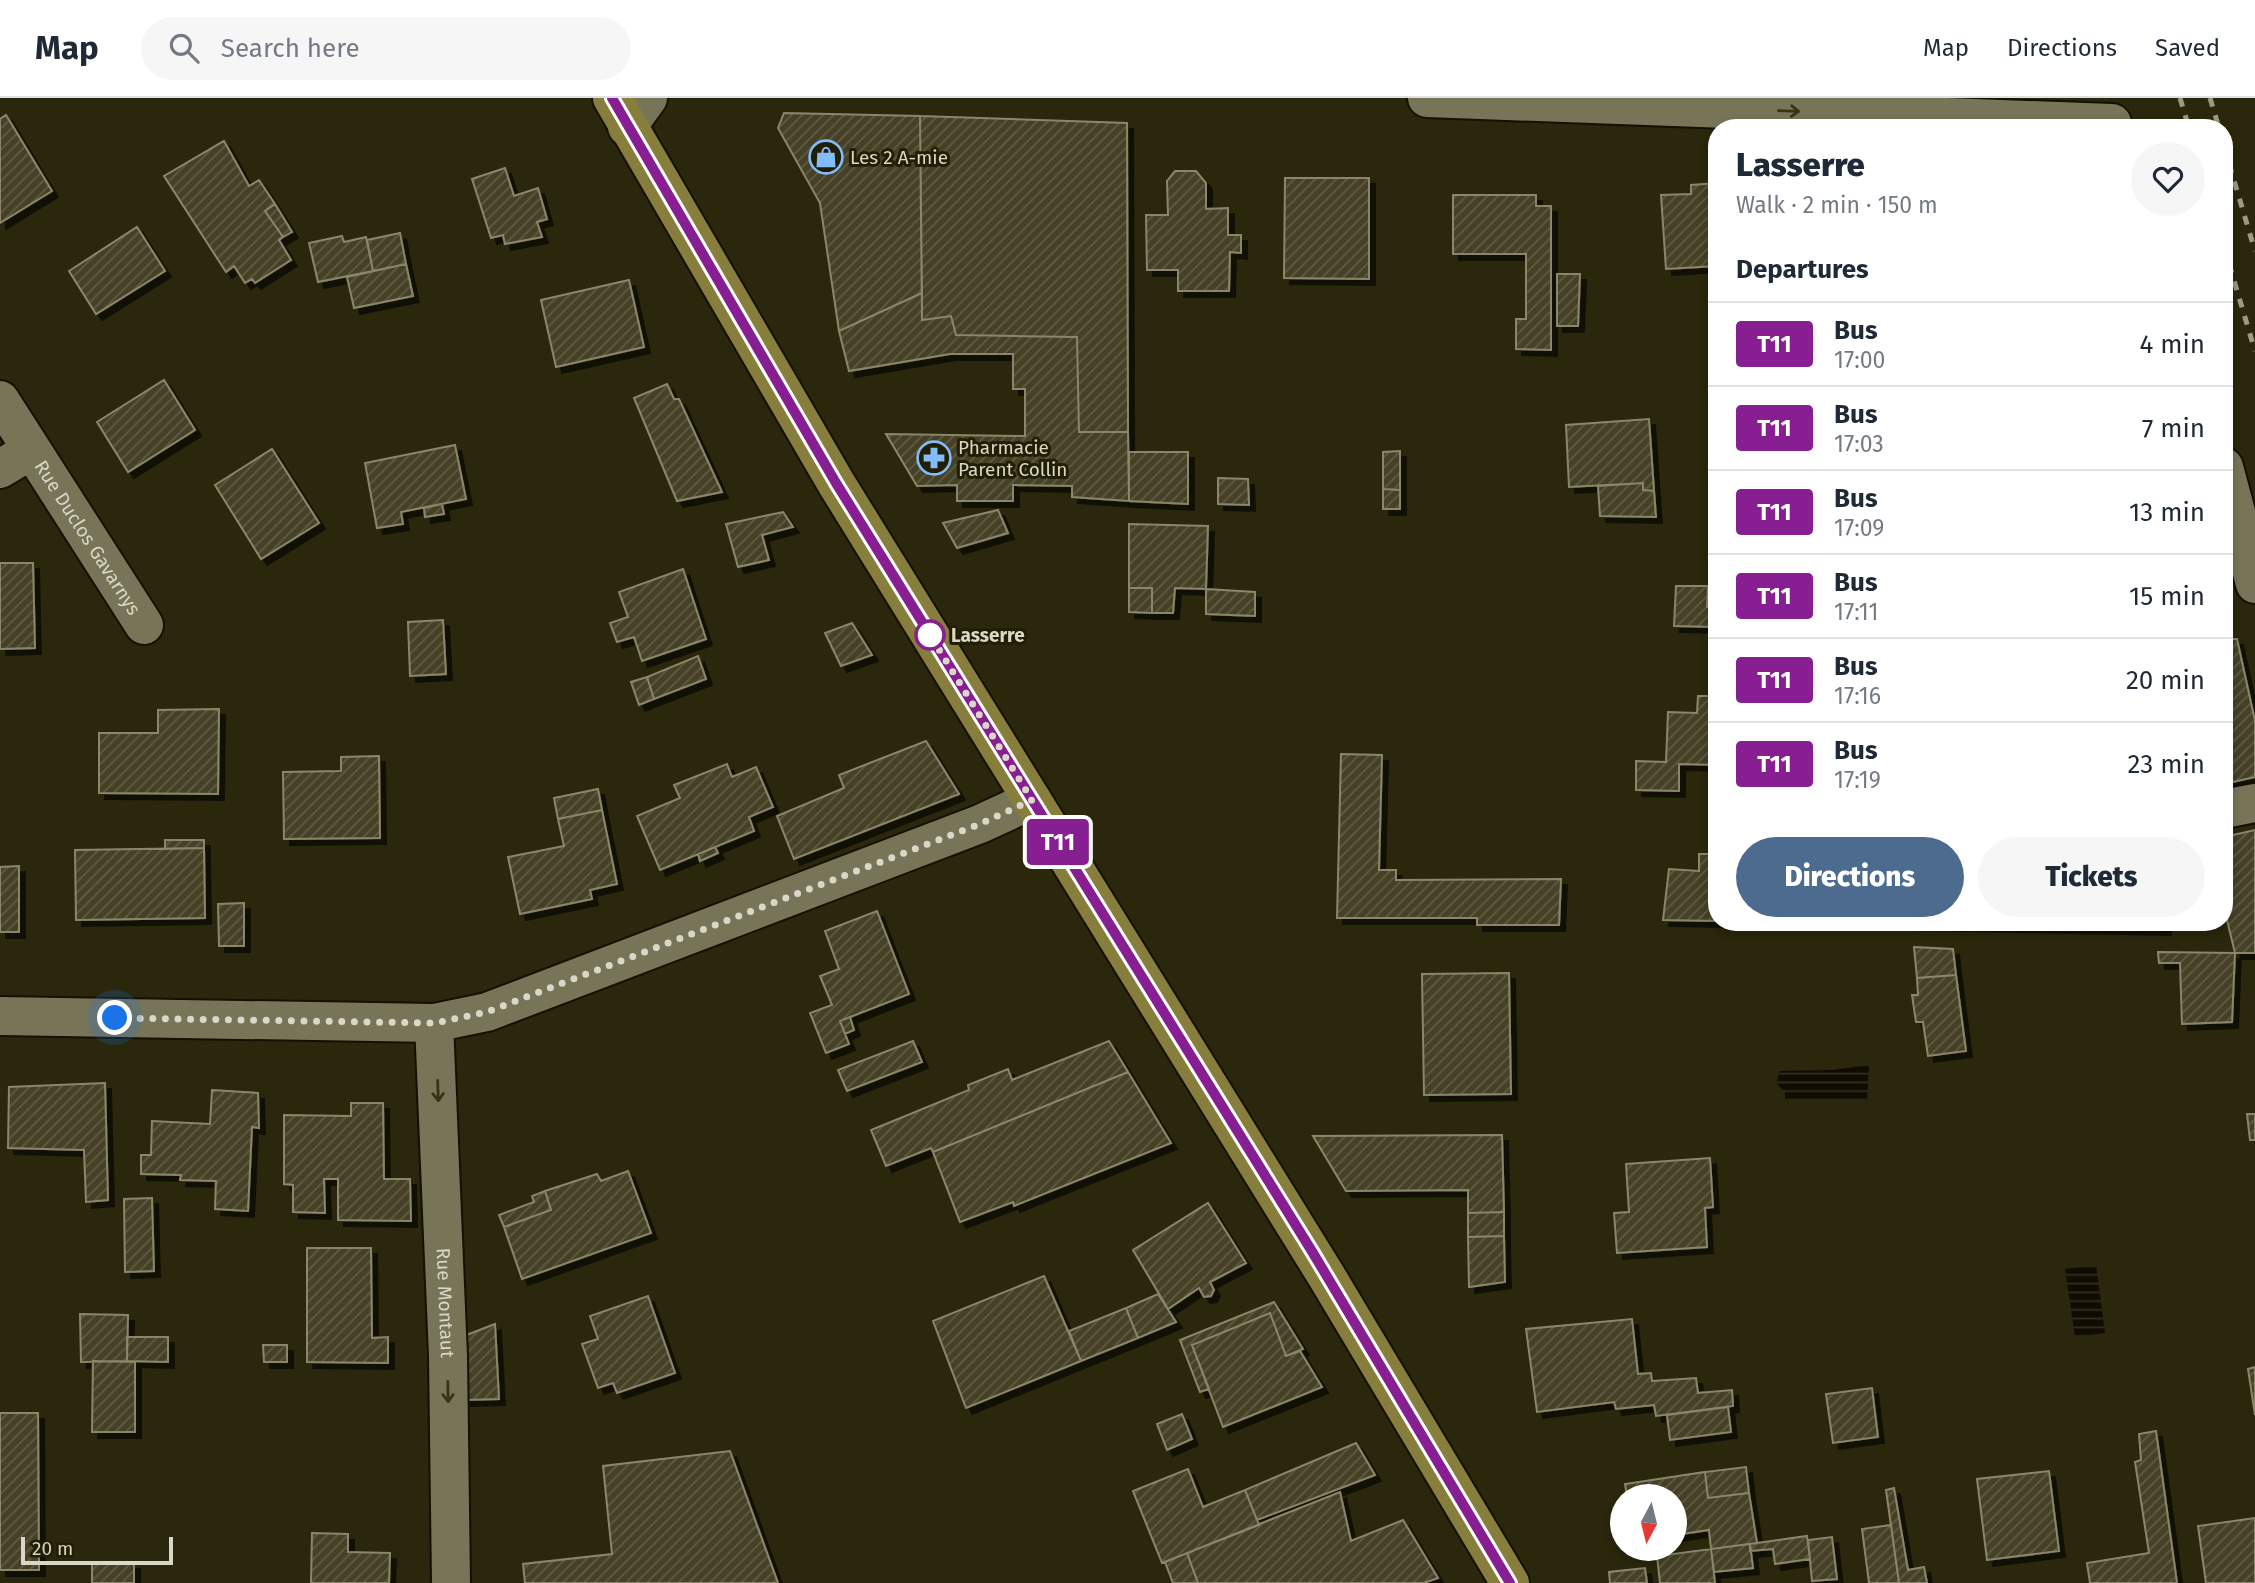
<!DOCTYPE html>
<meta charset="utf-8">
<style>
:root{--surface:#fff;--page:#f6f6f7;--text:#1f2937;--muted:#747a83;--line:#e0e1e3;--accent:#4c6b8f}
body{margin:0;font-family:"Fira Sans",sans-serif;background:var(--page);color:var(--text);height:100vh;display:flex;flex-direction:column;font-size:26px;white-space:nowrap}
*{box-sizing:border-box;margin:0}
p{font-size:23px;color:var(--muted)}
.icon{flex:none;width:38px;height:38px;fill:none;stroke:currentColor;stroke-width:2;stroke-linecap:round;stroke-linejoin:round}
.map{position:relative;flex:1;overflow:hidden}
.drawer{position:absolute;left:1708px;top:21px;width:525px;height:812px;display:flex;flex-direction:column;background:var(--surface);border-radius:28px;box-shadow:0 4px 10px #0003}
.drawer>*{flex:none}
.badge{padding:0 14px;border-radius:5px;font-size:24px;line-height:46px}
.needle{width:46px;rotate:187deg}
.controls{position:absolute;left:1610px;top:1386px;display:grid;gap:14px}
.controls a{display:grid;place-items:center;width:77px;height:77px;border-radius:50%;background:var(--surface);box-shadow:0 4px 10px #0003;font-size:35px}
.scale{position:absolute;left:21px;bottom:18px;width:152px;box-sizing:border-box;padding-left:7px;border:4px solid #d9d7c7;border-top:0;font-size:19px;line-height:24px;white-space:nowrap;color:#d9d7c7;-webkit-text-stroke:5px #221e04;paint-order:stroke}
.you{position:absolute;width:35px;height:35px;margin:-18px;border:5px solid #fff;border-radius:50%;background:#1a73e8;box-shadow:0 0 0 10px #1a73e833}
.map>.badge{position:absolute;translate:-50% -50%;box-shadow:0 0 0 4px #fff}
h2{padding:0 28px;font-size:26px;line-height:63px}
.round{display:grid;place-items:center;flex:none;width:74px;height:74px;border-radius:37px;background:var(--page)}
.headline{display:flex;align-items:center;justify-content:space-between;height:119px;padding:0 28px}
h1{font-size:33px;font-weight:800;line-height:52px}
.button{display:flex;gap:14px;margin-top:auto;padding:14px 28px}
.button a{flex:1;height:80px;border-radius:42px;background:var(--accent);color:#fff;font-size:28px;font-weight:800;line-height:80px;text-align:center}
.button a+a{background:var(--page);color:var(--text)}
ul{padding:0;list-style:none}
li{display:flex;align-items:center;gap:21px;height:84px;padding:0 28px;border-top:2px solid var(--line)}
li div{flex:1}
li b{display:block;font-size:26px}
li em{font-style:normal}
li .badge{min-width:77px;font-weight:700;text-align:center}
header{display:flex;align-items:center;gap:42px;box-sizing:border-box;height:98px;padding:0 35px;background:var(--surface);border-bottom:2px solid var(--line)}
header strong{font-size:33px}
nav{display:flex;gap:38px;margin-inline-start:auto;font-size:24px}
.search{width:490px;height:63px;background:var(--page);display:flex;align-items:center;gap:18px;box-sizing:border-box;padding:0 24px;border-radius:38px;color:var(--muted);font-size:26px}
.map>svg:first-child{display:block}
.water{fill:url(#water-rules)}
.building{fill:url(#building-hatch);stroke:#8b8669;stroke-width:2;filter:url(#shadow)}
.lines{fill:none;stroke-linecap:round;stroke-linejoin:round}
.street-casing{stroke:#141000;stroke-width:42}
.primary-casing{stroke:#141000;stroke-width:42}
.street{stroke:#787457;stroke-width:38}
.primary{stroke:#877e3e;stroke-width:38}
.rail{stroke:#9c9985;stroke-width:5;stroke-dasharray:9 9;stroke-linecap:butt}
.oneway{stroke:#383419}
.line-casing{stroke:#fff;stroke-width:16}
.line{stroke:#871e91;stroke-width:10}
.walk{stroke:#d9d7c7;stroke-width:7;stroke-dasharray:0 12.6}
.stop-dot{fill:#fff;stroke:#871e91;stroke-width:3.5}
.labels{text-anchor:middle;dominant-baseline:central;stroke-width:6;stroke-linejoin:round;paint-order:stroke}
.poi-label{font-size:19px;fill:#d9d7c7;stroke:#221e04;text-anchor:start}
.street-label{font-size:19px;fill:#d9d7c7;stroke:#221e04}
.stop-label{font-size:19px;font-weight:bold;fill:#d9d7c7;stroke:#221e04;text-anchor:start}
</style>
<header>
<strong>Map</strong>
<div class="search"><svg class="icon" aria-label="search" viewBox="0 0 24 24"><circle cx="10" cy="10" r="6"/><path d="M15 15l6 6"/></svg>Search here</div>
<nav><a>Map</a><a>Directions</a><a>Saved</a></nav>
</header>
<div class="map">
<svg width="2255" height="1485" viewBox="0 0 2255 1485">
<defs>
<pattern id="water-rules" width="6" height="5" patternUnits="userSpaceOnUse" patternTransform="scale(1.75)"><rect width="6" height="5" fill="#100c00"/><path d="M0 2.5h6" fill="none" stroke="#322f24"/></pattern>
<pattern id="building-hatch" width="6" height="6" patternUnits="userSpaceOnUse" patternTransform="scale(1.75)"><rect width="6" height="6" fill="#454126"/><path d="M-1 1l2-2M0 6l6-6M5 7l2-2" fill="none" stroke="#5f5c44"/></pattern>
<filter id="shadow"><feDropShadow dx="6" dy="6" stdDeviation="0" flood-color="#0009"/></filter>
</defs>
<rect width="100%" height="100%" fill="#2b270c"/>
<!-- water -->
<path class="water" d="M1869 967 1867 1003 1785 1001V994L1776 985 1780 973 1831 972Z
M2096 1167 2105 1235 2075 1239 2065 1171Z"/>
<!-- building -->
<path class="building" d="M784 15 920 18 922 195 839 233 820 105 778 30Z
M6 17 52 93 0 125V21Z
M920 18 1127 25 1128 334H1079L1077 239 956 237 951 218 922 222Z
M224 43 249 88 259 82 275 106 265 113 283 139 279 142 291 162 255 185 252 181 245 185 234 168 226 174 164 78Z
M505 70 514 98 538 90 547 121 537 124 542 139 505 146 503 137 491 140 472 81Z
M1175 73H1196L1206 85V111L1228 110V137H1241V155L1230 154 1229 193H1178V172H1147L1146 117H1168L1167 83Z
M1285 80H1369V181L1284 180Z
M1717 85V168L1666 171 1661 97 1691 96V87Z
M1453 97H1536V108H1551V252L1516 251V221H1526V156H1453Z
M275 106 292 134 283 139 265 113Z
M137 129 165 173 96 216 69 173Z
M400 135 406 166 373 173 367 142Z
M342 138 344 144 366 139 373 173 318 184 309 145Z
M406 166 413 198 354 210 347 179Z
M1557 176H1580L1578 228H1557Z
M629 182 644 249 556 269 541 202Z
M922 195V222L951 218 956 237 1077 239 1079 334H1128L1129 403 1072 399V388L1013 387V403H957V387L917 388 886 336 1025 338V291H1013V256H950L849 273 839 233Z
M164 282 195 332 128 374 97 324Z
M667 286 674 301H679L722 394 677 403 634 300Z
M1649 321 1654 393 1643 392V385L1569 389 1566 327Z
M455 347 466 401 401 414 403 426 377 430 365 365Z
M272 351 319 425 261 461 215 387Z
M1400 353V392L1383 391V354Z
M1129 354H1188V406L1129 403Z
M1218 380 1248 381 1249 407 1218 406Z
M1643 385V392L1654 393 1656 419 1600 418 1598 388Z
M1383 391 1400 392V411H1383Z
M442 406 444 416 425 419 424 410Z
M998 412 1008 435 957 450 943 425Z
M783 414 793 429 762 437 769 462 738 469 726 426Z
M1129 426 1208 428 1206 491 1175 490 1173 515H1152V490H1129Z
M0 465H33L35 550 0 551Z
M683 471 706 541 642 563 634 539 617 544 610 525 628 519 619 494Z
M1676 488H1708L1707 509 1717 508V529L1674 528Z
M1129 490H1152V515L1129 514Z
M1206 491 1255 494V518L1206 516Z
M443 522 446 576 410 578 408 524Z
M852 525 872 557 841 568 825 535Z
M2224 541H2237L2255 623V679L2224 686Z
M698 558 706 581 654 601 647 579Z
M647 579 654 601 639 607 631 584Z
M1698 598H1717V667L1679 666V693L1636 692V663L1666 664 1668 614 1697 615Z
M219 611 218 696 99 695V635H158V612Z
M926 643 959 696 794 761 777 718 844 690 839 677Z
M1341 656 1382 657 1379 772H1396V782L1561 781 1559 827H1477V820H1337Z
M379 658 380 740 284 741 283 674 341 673V659Z
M727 666 732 679 756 669 773 709 749 719 754 733 660 772 637 718 680 700 674 687Z
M598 691 602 712 558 721 554 700Z
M602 712 617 786 590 792 592 801 520 816 508 759 564 748 558 721Z
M2255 732V855H2235L2224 810V739Z
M165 742H204V750L165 751Z
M715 749 718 755 700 763 698 756Z
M204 750 205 820 76 822 75 752Z
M1699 756H1717V823L1663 822 1669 771 1699 773Z
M19 768V834H0V769Z
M244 805V848H219L218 806Z
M877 813 909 896 840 923 849 946 826 955 810 915 832 907 820 878 839 871 825 833Z
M1799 824H2165V831Z
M1914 849 1953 851 1956 877 1917 880Z
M2158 854 2235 855 2232 924 2182 926 2180 865H2159Z
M1509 875 1511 996 1424 997 1422 876Z
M1956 877 1966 953 1928 958 1923 924H1916L1912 897H1918L1917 880Z
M850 919 854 932 845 936 840 923Z
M913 943 922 964 847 993 838 972Z
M1109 943 1128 974 933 1054 931 1050 886 1068 871 1032 969 992 968 987 1008 971 1012 982Z
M1128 974 1171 1045 1014 1108 1013 1104 960 1124 933 1054Z
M105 985 108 1102 86 1104 84 1052 8 1050 9 989Z
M212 992 258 995 259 1030 252 1029 248 1113 215 1111 216 1083 180 1082 181 1077 141 1076V1057H151L152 1023 210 1026Z
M351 1005H383L384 1081H410L411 1123 338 1122V1081H324L325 1115 293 1114V1087L284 1086V1017L351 1018Z
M2247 1016H2255V1042H2250Z
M1502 1037 1504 1114 1468 1115V1092L1346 1093 1313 1038Z
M1710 1060 1713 1109 1705 1110 1707 1149 1617 1155 1614 1115 1629 1114 1626 1066Z
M628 1073 651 1135 522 1181 504 1129 551 1112 545 1093 597 1076 601 1083Z
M545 1093 551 1112 504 1129 499 1117 534 1104 532 1098Z
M152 1100 154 1173 125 1174 124 1101Z
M1208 1105 1246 1165 1210 1184 1214 1192 1211 1198 1204 1199 1199 1190 1168 1211 1133 1152Z
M1504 1114V1138L1468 1139V1115Z
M1504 1138 1505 1184 1469 1189 1468 1139Z
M307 1150H371L372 1240 388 1239V1265L307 1264Z
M1044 1178 1081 1263 966 1310 933 1223Z
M1158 1196 1176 1224 1138 1240 1126 1210Z
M648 1198 675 1275 617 1295 613 1285 598 1290 582 1246 598 1241 590 1218Z
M1274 1204 1303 1251 1286 1258 1270 1215 1192 1247 1209 1291 1200 1294 1180 1242Z
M1126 1210 1138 1240 1081 1263 1069 1233Z
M1270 1215 1286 1258 1300 1253 1322 1289 1223 1329 1192 1247Z
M80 1216 128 1217 127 1263 81 1264Z
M1632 1221 1638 1276 1651 1275 1652 1283 1696 1280 1698 1295 1732 1292 1733 1308 1656 1318 1654 1307 1616 1311 1614 1304 1537 1314 1526 1231Z
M495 1226 499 1301 465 1302 464 1238Z
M127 1239H168V1264L127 1263Z
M263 1247H287V1264H264Z
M93 1263 135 1264V1334H92Z
M2255 1269V1317L2248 1271Z
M1872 1290 1878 1339 1833 1345 1826 1296Z
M1728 1309 1731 1334 1670 1342 1667 1317Z
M0 1315H38L39 1472H0Z
M1182 1316 1192 1341 1167 1352 1157 1326Z
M2156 1333 2177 1485H2090L2087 1465 2149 1455 2135 1364 2141 1362 2139 1336Z
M1356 1345 1375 1377 1257 1422 1245 1392Z
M730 1353 778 1485H525L523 1466 612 1456 603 1368Z
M1746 1369 1749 1395 1708 1400 1705 1374Z
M1188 1371 1203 1409 1245 1392 1259 1427 1162 1465 1133 1393Z
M2049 1373 2059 1453 1987 1462 1977 1381Z
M1705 1374 1708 1400 1749 1395 1757 1445 1711 1451 1709 1432 1675 1437V1398H1627L1625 1386Z
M1894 1390 1908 1472 1924 1469 1927 1485H1899L1886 1392Z
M1340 1394 1351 1443 1403 1422 1438 1480 1424 1485H1198L1187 1455Z
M2255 1420V1485H2206L2198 1428Z
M1891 1427 1899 1485H1869L1862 1431Z
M312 1435 348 1436V1454L390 1455 389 1485H311Z
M1807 1438 1810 1461 1775 1466 1773 1451 1750 1453V1446Z
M1832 1439 1837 1481 1812 1483 1808 1442Z
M1750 1446 1753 1470 1714 1474 1711 1451Z
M1711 1451 1715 1485H1660L1657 1458Z
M1187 1455 1198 1485H1173L1165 1464Z
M92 1464 134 1465V1485H92Z
M1645 1470 1647 1485H1610L1609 1474Z"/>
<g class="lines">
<defs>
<g id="street">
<path d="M1427 0 2112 25"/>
<path d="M627 29 648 0"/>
<path id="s1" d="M0 302 144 527"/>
<path d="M2224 369 2255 486"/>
<path d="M0 371 30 353"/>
<path d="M2224 711 2255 705"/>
<path d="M0 918 434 925 487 914 980 726 1032 702"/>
<path id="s2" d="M434 925 448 1258 451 1485"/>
</g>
<path id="primary" d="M612 0 836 385 1327 1179 1510 1485"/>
</defs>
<!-- street casing -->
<use href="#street" class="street-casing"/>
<!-- primary casing -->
<use href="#primary" class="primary-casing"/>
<!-- street -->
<use href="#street" class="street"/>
<!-- primary -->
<use href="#primary" class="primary"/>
<!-- rail -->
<path class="rail" d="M2180 0 2189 30
M2210 0 2219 30
M2224 49 2255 153
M2224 149 2255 253"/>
</g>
<!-- one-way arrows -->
<defs><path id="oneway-shaft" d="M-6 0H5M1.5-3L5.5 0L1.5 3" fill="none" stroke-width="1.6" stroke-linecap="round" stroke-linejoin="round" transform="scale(1.75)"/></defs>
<g class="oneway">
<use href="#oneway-shaft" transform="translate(1789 13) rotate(2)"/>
<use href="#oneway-shaft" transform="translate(438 993) rotate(88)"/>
<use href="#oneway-shaft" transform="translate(448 1294) rotate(89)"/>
</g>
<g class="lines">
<defs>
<path id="line" d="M612 0 836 385 1313 1155 1510 1485"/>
</defs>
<!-- line casing -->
<use href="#line" class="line-casing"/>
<!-- line -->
<use href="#line" class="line"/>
<!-- walk -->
<path class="walk" d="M115 920 435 925 487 914 980 726 1032 702 930 537"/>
</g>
<!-- icons -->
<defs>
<symbol id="shop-ring" viewBox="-11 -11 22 22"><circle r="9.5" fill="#221e04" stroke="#82bcfa" stroke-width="1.5"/><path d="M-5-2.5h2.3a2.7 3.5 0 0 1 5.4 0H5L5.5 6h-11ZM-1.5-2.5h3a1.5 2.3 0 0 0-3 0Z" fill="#82bcfa"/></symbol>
<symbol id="pharmacy-ring" viewBox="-11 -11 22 22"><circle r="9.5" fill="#221e04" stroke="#82bcfa" stroke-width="1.5"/><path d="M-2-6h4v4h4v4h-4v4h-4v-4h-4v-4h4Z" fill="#82bcfa"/></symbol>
</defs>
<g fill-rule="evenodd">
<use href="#shop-ring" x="807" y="40" width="38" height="38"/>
<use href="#pharmacy-ring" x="915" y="341" width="38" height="38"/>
</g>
<!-- markers -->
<circle class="stop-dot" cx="930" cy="537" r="14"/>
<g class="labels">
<!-- poi labels -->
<g class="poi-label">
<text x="850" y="59">Les 2 A-mie</text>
<text x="958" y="349">Pharmacie<tspan x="958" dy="22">Parent Collin</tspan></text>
</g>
<!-- street labels -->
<g class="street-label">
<text stroke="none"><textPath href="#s1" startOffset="163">Rue Duclos Gavarnys</textPath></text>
<text stroke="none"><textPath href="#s2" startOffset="280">Rue Montaut</textPath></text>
</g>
<!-- stop labels -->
<g class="stop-label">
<text x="951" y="537">Lasserre</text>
</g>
</g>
</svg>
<div class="controls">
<a><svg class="needle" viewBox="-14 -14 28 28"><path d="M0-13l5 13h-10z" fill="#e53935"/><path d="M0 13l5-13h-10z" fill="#747a83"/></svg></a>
</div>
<div class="scale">20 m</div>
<div class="you" style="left:115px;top:920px"></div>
<b class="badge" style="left:1058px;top:744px;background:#871e91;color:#fff">T11</b>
<section class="drawer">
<div class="headline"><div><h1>Lasserre</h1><p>Walk · 2 min · 150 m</p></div><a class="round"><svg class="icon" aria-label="heart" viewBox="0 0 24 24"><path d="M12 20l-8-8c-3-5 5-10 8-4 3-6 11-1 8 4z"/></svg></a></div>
<h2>Departures</h2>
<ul>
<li><span class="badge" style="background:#871e91;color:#fff">T11</span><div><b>Bus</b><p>17:00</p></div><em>4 min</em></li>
<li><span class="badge" style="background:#871e91;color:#fff">T11</span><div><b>Bus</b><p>17:03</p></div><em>7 min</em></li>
<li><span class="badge" style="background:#871e91;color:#fff">T11</span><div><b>Bus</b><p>17:09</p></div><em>13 min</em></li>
<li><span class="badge" style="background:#871e91;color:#fff">T11</span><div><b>Bus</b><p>17:11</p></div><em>15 min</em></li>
<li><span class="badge" style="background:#871e91;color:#fff">T11</span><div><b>Bus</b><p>17:16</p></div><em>20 min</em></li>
<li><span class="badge" style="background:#871e91;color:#fff">T11</span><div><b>Bus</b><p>17:19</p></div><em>23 min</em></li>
</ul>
<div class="button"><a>Directions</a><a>Tickets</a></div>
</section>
</div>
